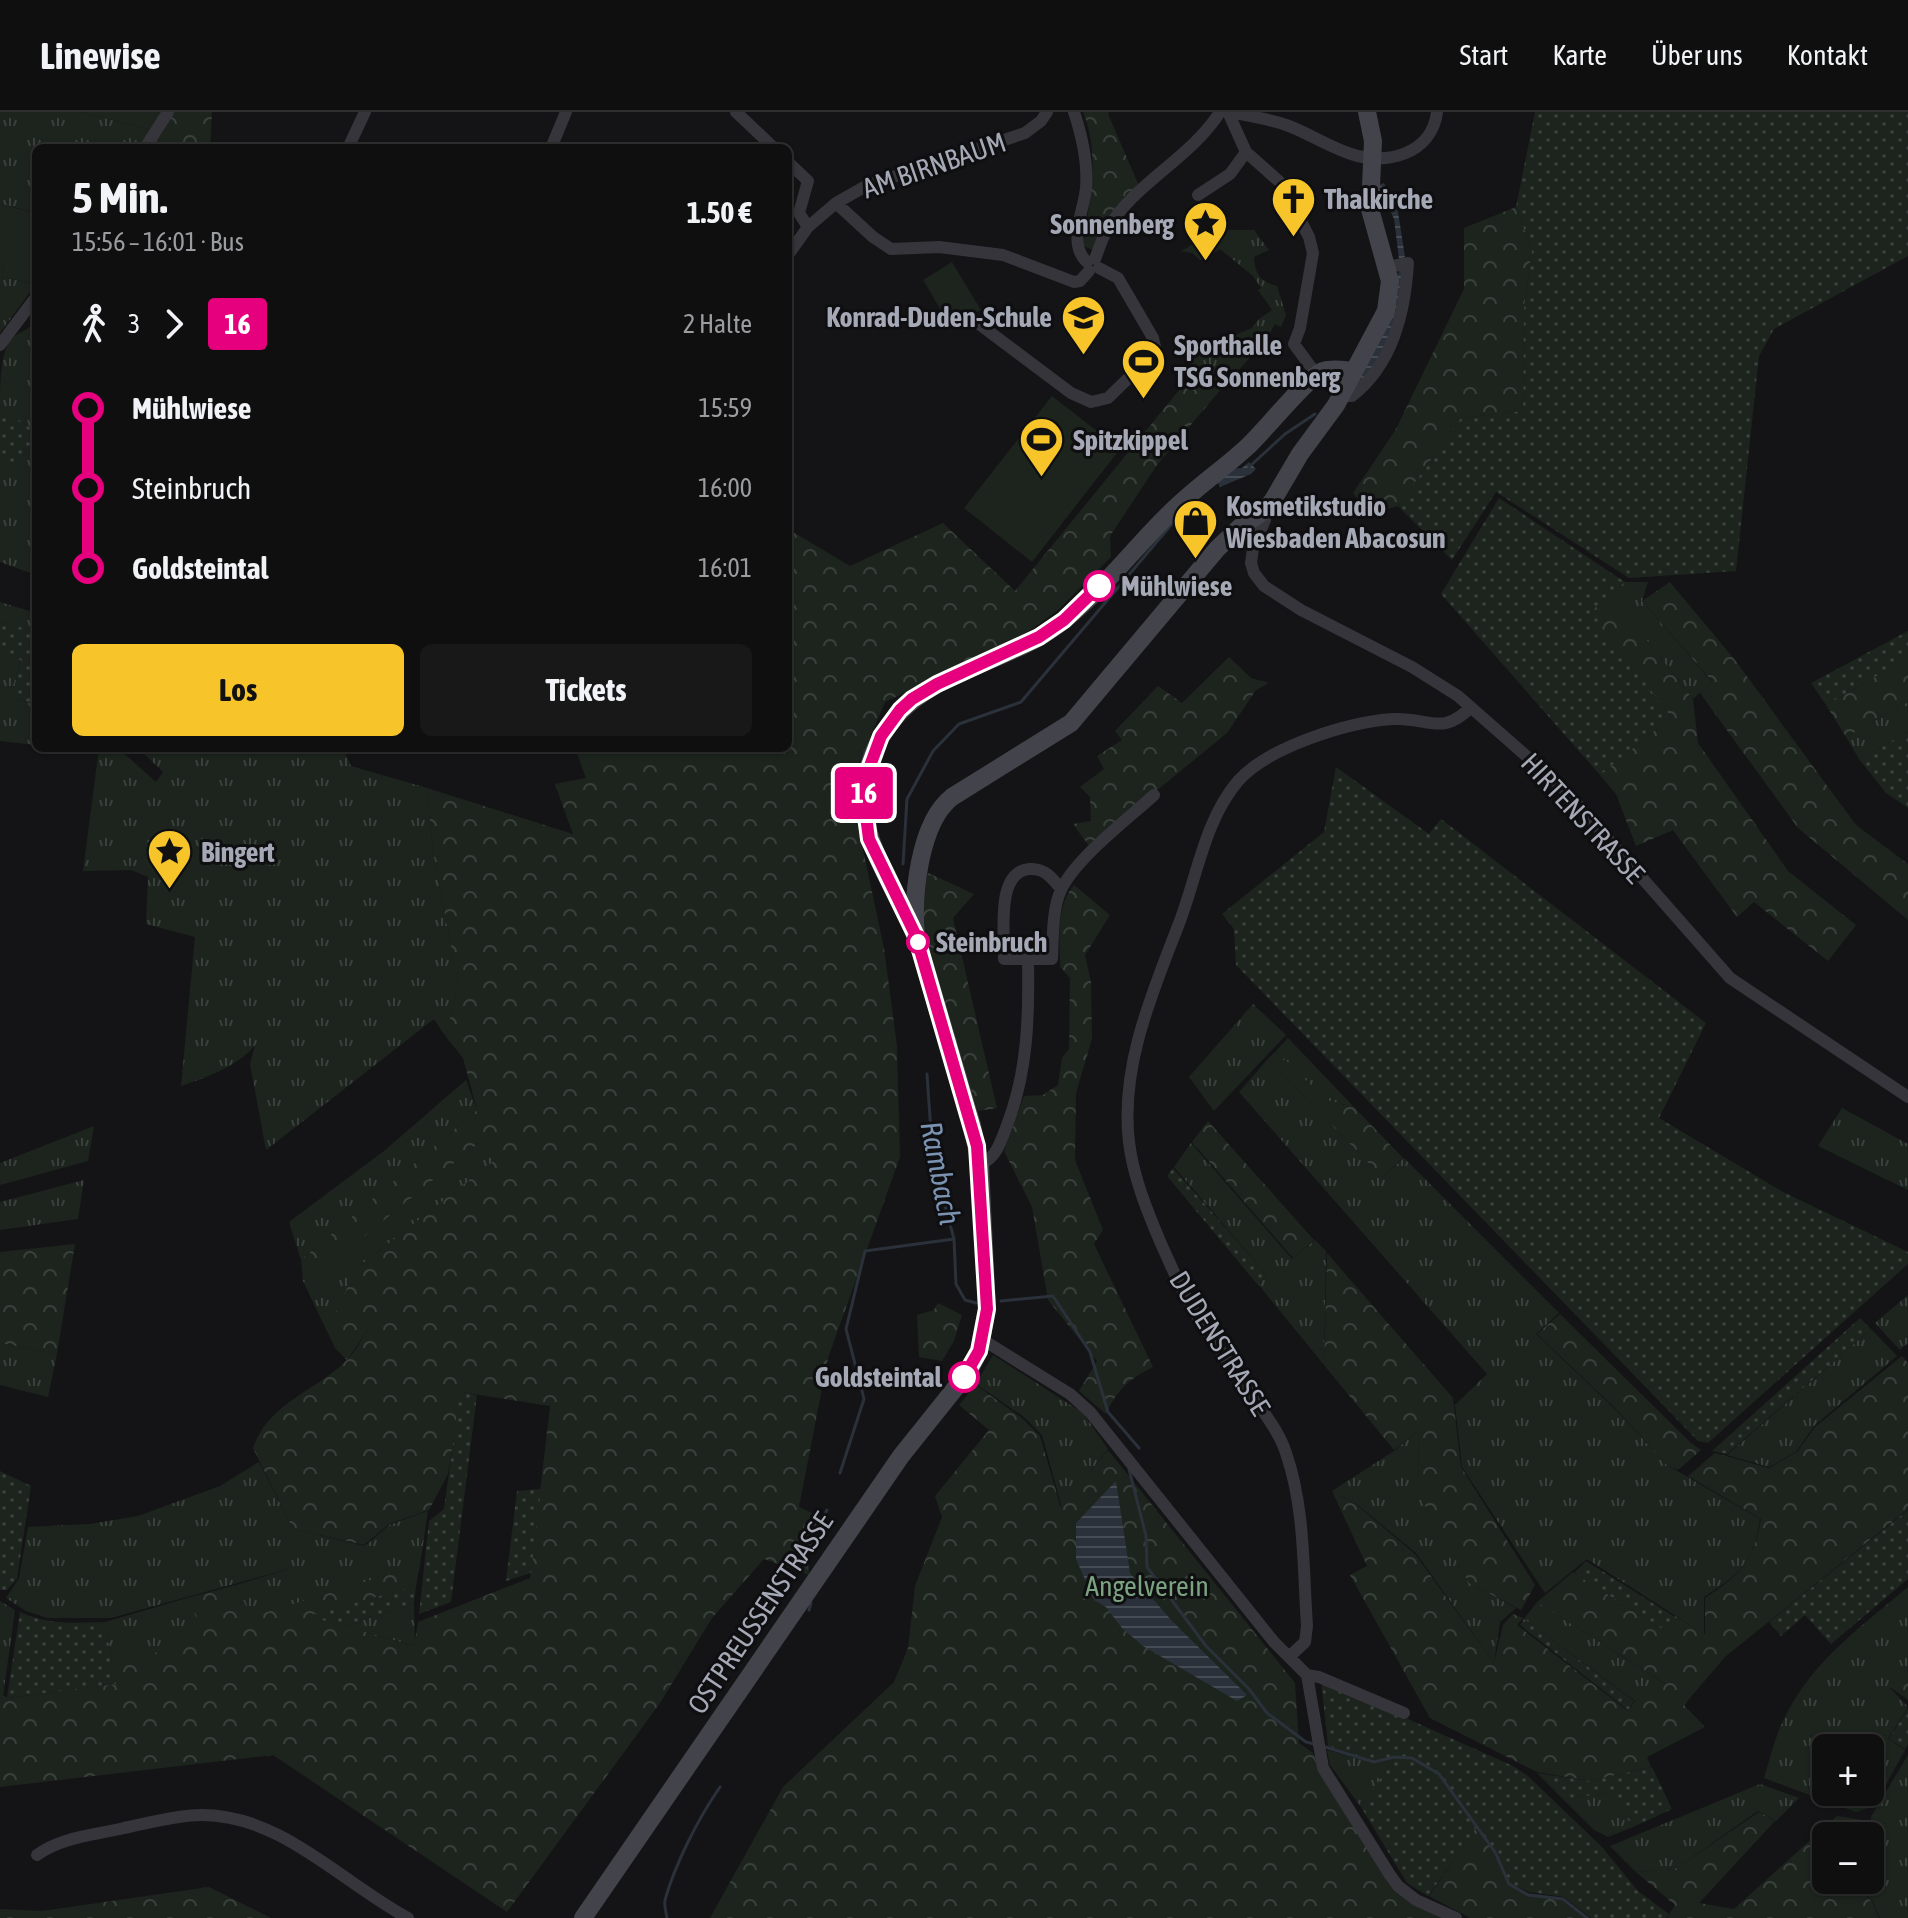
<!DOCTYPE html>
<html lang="de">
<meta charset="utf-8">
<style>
:root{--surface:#0f0f10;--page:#181819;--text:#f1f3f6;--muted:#9b9c9f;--line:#2f2f30;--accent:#f7c52a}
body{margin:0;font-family:"Asap Condensed",sans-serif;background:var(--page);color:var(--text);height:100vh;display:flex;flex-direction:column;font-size:30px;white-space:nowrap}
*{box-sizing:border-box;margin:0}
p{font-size:26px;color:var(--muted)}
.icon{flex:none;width:44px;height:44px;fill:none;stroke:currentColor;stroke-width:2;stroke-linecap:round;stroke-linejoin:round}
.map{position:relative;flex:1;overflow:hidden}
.sheet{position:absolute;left:32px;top:32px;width:760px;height:608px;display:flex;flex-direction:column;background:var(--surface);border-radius:12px;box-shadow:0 2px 6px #0004,0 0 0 2px var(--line)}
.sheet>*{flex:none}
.badge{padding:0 16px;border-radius:6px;font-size:28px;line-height:52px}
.buttons{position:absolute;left:1812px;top:1622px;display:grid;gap:16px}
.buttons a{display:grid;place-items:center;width:72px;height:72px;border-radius:12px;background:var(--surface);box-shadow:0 2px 6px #0004,0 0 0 2px var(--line);font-size:40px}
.map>.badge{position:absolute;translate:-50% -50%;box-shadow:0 0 0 4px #fff}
.legs{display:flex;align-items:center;gap:12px;height:88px;padding:0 40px;font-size:26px}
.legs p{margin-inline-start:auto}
.headline{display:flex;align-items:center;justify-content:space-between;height:136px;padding:0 40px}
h1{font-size:44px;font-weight:700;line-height:60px}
.cta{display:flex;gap:16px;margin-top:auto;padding:16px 40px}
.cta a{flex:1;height:92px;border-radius:12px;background:var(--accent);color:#111;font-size:32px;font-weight:700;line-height:92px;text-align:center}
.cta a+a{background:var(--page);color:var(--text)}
ul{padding:0 40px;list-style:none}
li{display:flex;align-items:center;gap:28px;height:80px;font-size:30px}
li i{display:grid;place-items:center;width:12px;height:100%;margin:0 10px;background:currentColor}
li i::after{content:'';width:20px;height:20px;margin:-10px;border:6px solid;border-radius:50%;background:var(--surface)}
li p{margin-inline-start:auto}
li:first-child i{background:linear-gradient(#0000 50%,currentColor 0)}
li:last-child i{background:linear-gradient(currentColor 50%,#0000 0)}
header{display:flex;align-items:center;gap:48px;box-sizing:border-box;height:112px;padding:0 40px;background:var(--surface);border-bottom:2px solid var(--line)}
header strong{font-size:38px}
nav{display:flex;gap:44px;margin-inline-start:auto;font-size:28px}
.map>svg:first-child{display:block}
.grass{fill:url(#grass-tufts);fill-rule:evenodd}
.forest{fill:url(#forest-crowns)}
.garden{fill:url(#garden-dots)}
.pitch{fill:#1c241d}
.water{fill:url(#water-rules)}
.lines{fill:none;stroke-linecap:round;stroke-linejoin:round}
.stream{stroke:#2a313a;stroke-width:3}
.street{stroke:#35353b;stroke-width:12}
.secondary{stroke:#43444b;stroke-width:18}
.line-1-casing{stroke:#fff;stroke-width:18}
.line-1{stroke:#e6007e;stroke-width:12}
.stop-1-dot{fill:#fff;stroke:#e6007e;stroke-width:4}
.labels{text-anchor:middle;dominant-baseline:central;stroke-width:6;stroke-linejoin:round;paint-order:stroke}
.street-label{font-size:28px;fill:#a5a9b6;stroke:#0f0f11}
.poi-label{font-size:28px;font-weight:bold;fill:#a5a9b6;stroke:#0f0f11;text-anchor:start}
.stop-label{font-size:28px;font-weight:bold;fill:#a5a9b6;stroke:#0f0f11;text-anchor:start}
.park-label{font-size:28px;fill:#7ba281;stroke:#0f0f11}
.water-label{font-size:30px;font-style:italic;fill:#7b93b3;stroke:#0f0f11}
</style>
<header>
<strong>Linewise</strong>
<nav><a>Start</a><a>Karte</a><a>Über uns</a><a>Kontakt</a></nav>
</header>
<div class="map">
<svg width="1908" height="1806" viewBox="0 0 1908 1806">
<defs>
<pattern id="grass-tufts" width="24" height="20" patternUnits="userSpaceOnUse" patternTransform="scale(2)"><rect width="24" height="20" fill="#1c241d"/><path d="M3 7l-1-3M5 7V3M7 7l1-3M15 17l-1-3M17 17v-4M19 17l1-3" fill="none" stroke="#3a413c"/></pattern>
<pattern id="forest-crowns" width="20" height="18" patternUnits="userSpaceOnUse" patternTransform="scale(2)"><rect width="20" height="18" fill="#1c241d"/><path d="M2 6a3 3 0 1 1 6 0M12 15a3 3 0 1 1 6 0" fill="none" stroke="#3a413c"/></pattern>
<pattern id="garden-dots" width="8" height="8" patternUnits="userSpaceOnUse" patternTransform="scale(2)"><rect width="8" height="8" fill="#1c241d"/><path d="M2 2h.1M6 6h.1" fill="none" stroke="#3a413c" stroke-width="1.8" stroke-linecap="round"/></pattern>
<pattern id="water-rules" width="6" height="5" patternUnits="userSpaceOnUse" patternTransform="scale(2)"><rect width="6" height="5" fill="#2a313a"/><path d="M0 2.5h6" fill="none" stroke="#464c54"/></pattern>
</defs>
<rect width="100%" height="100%" fill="#141416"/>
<!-- grass -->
<path class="grass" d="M0 0H81L152 18 139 36H36L34 100 0 92Z
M1219 118H1254L1269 138 1254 145C1255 162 1260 170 1277 174L1286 203 1281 215 1275 212 1267 227 1234 263 1193 261 1187 243 1252 216 1259 207 1272 198 1258 178 1261 176 1253 164 1220 137 1200 148 1192 141 1181 139Z
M0 154 4 155 2 165 36 172 0 221Z
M36 209V318L0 297C0 275 0 244 10 228 18 220 26 220 36 209Z
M36 323V463L0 450V349L15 357Z
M1625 470H1648L1642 489 1712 570 1693 587 1610 482Z
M0 490 36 501V520L0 509Z
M0 542 21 547 12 586 36 593V633L0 629Z
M1908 590V620L1859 647 1846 625Z
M99 636H118L156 670 163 660 138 636H343L351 654 427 676 433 740 458 870 446 925 434 907 266 1038 250 952 255 933C237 955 207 965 181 974L195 825 146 812 148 765 131 758 83 759Z
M1253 892 1286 923 1214 999 1189 965Z
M1288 926 1354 995 1326 988 1276 939Z
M1268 947 1382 1065 1404 1046 1559 1201 1536 1222 1615 1297 1667 1353 1760 1407C1753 1451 1741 1461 1704 1485V1522L1587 1447 1545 1481 1462 1355 1455 1293 1487 1262 1239 980Z
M466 968 477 998 301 1148 313 1165 486 1025 502 1043 356 1157 369 1216 347 1248 335 1236 303 1169 301 1148 289 1110 384 1039Z
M1842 996 1908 1032V1078L1818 1034Z
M94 1014 88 1049 0 1073V1051Z
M1191 1031 1292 1147 1315 1128 1326 1139 1324 1253 1258 1172 1268 1164 1174 1055Z
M84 1068 78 1107 0 1118V1090Z
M1908 1183V1231L1900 1238 1875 1211Z
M1871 1217 1897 1244 1814 1314 1796 1340 1769 1355 1727 1343Z
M0 1231 57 1242 48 1285 0 1273Z
M993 1243 1083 1301 1108 1337 1062 1396 1042 1323 1024 1305 976 1272Z
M1419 1318 1418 1380 1469 1471 1516 1496 1500 1510 1494 1551 1416 1441 1359 1394 1332 1379 1394 1339Z
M259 1350 293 1417 365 1434 389 1413 428 1399 420 1453 251 1506 236 1473 299 1454 111 1506H48L26 1499 6 1486 19 1466 28 1415 90 1412 138 1404 220 1374Z
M1908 1475V1555L1890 1576 1908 1595 1888 1627 1905 1638 1874 1694 1856 1700 1764 1666C1771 1644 1776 1620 1787 1601 1814 1548 1863 1513 1908 1475ZM1870 1636V1680H1826V1636Z
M187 1486 205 1521 173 1537 112 1550 105 1510Z
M0 1489 15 1498 3 1584 0 1582Z
M1537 1490 1667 1573 1635 1589 1524 1507Z
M414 1491 415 1534 344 1514Z
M1327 1638 1374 1651 1394 1646 1361 1695 1330 1653Z
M1908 1643V1806H1880L1873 1790 1855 1771 1856 1768H1870V1724H1867L1872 1703Z
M1760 1672 1799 1686 1776 1709 1758 1699 1675 1757 1636 1760 1610 1734Z
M1609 1681 1633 1715 1608 1725 1594 1718 1563 1687Z"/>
<!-- forest -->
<path class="forest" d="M174 0H212L210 36H151Z
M1083 0H1109L1108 2 1140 76 1093 138 1083 134C1089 89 1101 44 1083 0Z
M1516 95 1532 138 1524 196 1523 299 1461 306 1398 394 1370 402 1353 381 1396 317 1464 177V116Z
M1193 261 1233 263 1157 353 1110 424 1111 445 1058 498 1015 529 885 590 857 656 855 683 856 705 884 836 897 934 900 1045 828 1246 799 1395 825 1407 808 1441 809 1463 764 1447 712 1506 660 1591 507 1800 273 1643 0 1675V1582L8 1586 115 1572 112 1550 172 1537 204 1521 187 1486 236 1473 251 1505 420 1453 416 1474 310 1504 414 1534 418 1510 530 1466 550 1294 461 1280 448 1362 429 1398 389 1412 364 1433 293 1417 253 1336C269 1290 315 1280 347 1248 355 1240 361 1228 368 1218L348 1225 331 1211 356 1157 501 1043 486 1025 313 1166 301 1148 477 998 463 946 446 925 458 870 433 740 427 676 573 722 555 672 586 666 575 636H788V417L850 454 943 411 1015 479Z
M1670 470 1735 548 1856 713 1908 752V808L1798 716 1700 581 1712 569 1642 489Z
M1610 482 1693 587 1698 631 1788 759 1856 813 1828 849 1754 790 1737 805 1673 718 1636 734 1616 682 1600 663 1671 605 1590 499Z
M1229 545 1251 566 1269 571 1256 578 1227 621 1089 734 1073 712 1091 709 1090 685 1080 675 1104 657 1097 644 1122 628 1115 619 1158 574 1182 591Z
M1908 546V590L1846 625 1826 593Z
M928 761 974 782 953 806 997 996 978 999 926 838 921 787Z
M1074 773 1110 803 1085 843 1091 870 1092 927 1076 981 1075 1048 1103 1118 1094 1132 1153 1255C1129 1267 1117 1278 1106 1302L1079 1279 1097 1249 1048 1188 1032 1095 1004 1039 1024 984 1043 983 1058 973 1062 946 1069 937 1070 866 1060 855C1060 828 1055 795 1074 773Z
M1276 939 1326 988 1354 995 1403 1046 1382 1065 1268 947Z
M1208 1009 1314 1128 1293 1146 1192 1030Z
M75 1132 57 1242 0 1231V1140Z
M1327 1141 1453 1286 1461 1355 1535 1473 1521 1498 1469 1471 1418 1381 1419 1318 1394 1338 1324 1253Z
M938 1191 962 1203 954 1229 942 1249 919 1245 917 1203 934 1198Z
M1560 1202 1691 1331 1701 1338 1678 1358 1667 1353 1615 1296 1537 1222Z
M1902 1244 1908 1251V1397L1725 1545 1684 1593 1705 1615 1647 1645 1651 1655 1590 1669 1537 1660 1430 1606 1350 1463 1367 1454 1332 1379 1358 1394 1415 1442 1494 1551 1503 1513 1513 1502 1523 1506 1517 1513 1628 1599 1635 1589 1666 1572 1537 1490 1573 1460 1664 1518 1675 1504 1705 1522V1486C1741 1462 1753 1450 1761 1407L1688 1364 1715 1341 1769 1356 1797 1340 1815 1315Z
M976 1273 1022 1306 1040 1324 1061 1396 1108 1338 1295 1571 1299 1631 1313 1641 1322 1664 1411 1791 1441 1806H710L783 1675 894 1570 908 1536 915 1474 942 1405 935 1384 989 1318 959 1293Z
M1908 1555V1588L1890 1575Z
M1759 1700 1775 1709 1699 1791 1734 1797 1837 1704 1869 1709 1865 1724H1826V1768H1855L1854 1772 1873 1791 1879 1806H1667L1675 1793 1636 1760 1675 1757Z
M1476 1715 1494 1740 1508 1772 1529 1781 1563 1786 1590 1806H1470L1429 1784Z
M209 1775 271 1806H0V1797L42 1799Z"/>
<!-- garden -->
<path class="garden" d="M1535 0H1908V144L1774 217 1759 244 1736 459 1629 466 1496 380 1452 448 1398 394 1461 306 1523 299 1524 196 1532 138 1516 95Z
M0 297 36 318V323L15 357 0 349Z
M1499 386 1625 470 1591 499 1671 605 1600 663 1441 482Z
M0 509 36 520V593L12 586 21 548 0 542Z
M1908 519V546L1826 593 1811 571Z
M1908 620V696L1886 681 1859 647Z
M1336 655 1429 722 1441 707 1706 911 1659 1006 1783 1080 1908 1140V1152L1708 1331 1698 1329 1236 853 1234 817 1222 802 1324 720Z
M1173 1056 1268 1164 1257 1172 1167 1064Z
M1860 1206 1871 1217 1727 1342 1712 1339Z
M460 1280 477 1283 451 1490 419 1502 429 1409 444 1397Z
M0 1359 31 1374 17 1467 7 1478H0Z
M541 1377 531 1461 506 1469 517 1379Z
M1908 1398V1467L1831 1532 1805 1503 1781 1524 1769 1510Z
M1586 1449 1675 1505 1664 1518 1574 1461Z
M416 1474 414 1491 344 1514 308 1504Z
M20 1500C48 1513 75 1511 105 1510L116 1572 7 1586Z
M1524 1507 1634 1589 1628 1598 1520 1513Z
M1321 1568 1513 1654 1528 1664 1602 1735 1638 1779 1669 1802 1666 1806H1591L1564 1785 1529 1780 1509 1771 1496 1740 1476 1716 1428 1784 1407 1771 1361 1695 1394 1646 1374 1649 1328 1634Z
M1908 1596V1632L1905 1637 1889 1627Z
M1652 1655 1672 1697 1633 1715 1609 1681 1563 1687 1537 1661 1590 1669Z"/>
<!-- pitch -->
<path class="pitch" d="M81 0H163L152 18Z
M0 92 36 101 33 116 36 117V165L32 171 2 165 4 155 0 154Z
M952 150 981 198 951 215 923 168Z
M1052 284 1120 337 1032 450 964 396Z"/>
<!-- water -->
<path class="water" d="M1384 71 1398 100 1405 145 1399 147 1394 107 1379 73Z
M1399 157H1406L1402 186 1381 244 1357 275 1358 261 1395 186Z
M1249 350 1256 357 1251 362 1220 375 1216 367 1229 357 1242 356Z
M1116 1369 1130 1461 1173 1510 1247 1583 1237 1589 1143 1534 1122 1516 1106 1495 1094 1488 1076 1447V1411Z"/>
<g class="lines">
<!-- stream -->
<path class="stream" d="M1249 355 1285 322 1315 302
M903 752 907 687 933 639 959 612 1021 590 1177 406
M927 962 933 1049 954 1127 956 1172 965 1188 976 1191
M1001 1189 1053 1184 1090 1240 1108 1300 1139 1336
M1129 1357 1146 1424 1147 1455 1206 1534 1249 1577 1267 1601 1306 1630 1314 1632
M840 1361 864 1287 846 1217 865 1139 954 1127
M807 1456C802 1436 818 1416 827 1398
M809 1498 811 1491
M1322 1634 1374 1650 1394 1645 1412 1646 1439 1662 1495 1740 1509 1772 1528 1783 1563 1787 1587 1806
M667 1806C666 1800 664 1794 665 1788 675 1752 699 1705 720 1675"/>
<!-- street -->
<path class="street" d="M736 0 774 36
M1074 0C1082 24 1088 51 1086 76 1084 98 1067 132 1087 150
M1228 0 1246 40 1282 72 1309 125 1313 141 1300 216 1294 232 1316 262
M1229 0C1249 4 1270 7 1289 14 1310 22 1329 35 1351 42 1386 54 1432 42 1437 0
M145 36 168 0
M348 36 365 0
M551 36 566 0
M788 50 808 69 799 101 808 115
M1198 83 1230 62 1246 40
M836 91 873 125 891 137 939 135 1003 143 1074 170 1080 169 1089 159
M788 143 808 115 836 91 866 74 1025 21 1041 9 1047 0
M1095 147C1099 137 1102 126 1107 118 1135 70 1190 47 1220 0
M979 212 1071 281 1091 290 1108 286 1151 244 1155 235 1153 226 1118 166 1099 156
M0 233 36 185
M1340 284H1352C1393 252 1405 200 1408 151L1388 155
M1262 400 1265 408 1253 437 1251 451 1254 461 1264 474 1301 498 1412 555 1458 584 1564 677 1730 866 1908 985
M1028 847H1052C1053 826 1052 797 1061 778 1076 746 1128 707 1154 683
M980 1053C997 1045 1001 1029 1007 1013 1028 959 1029 904 1028 847H1004C1005 822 995 759 1030 757 1045 756 1053 767 1061 777
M983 1228 1070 1282 1090 1300 1274 1530 1307 1563 1323 1656 1390 1763 1398 1774 1416 1788 1456 1806
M1289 1545 1305 1530 1307 1514C1303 1457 1305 1396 1286 1341 1280 1322 1267 1305 1256 1289 1235 1259 1213 1230 1194 1199 1181 1179 1172 1155 1162 1134 1148 1101 1133 1065 1129 1030 1120 955 1152 882 1178 814 1197 766 1204 709 1238 669 1268 635 1348 610 1393 607 1428 605 1442 625 1471 595
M1307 1563 1319 1565 1404 1601
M37 1743C61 1725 95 1723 124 1716 149 1711 176 1703 202 1703 282 1703 342 1771 408 1806"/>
<!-- secondary -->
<path class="secondary" d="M911 813C883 753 845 706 875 637 904 570 978 558 1036 527 1088 498 1126 444 1168 403 1192 378 1221 359 1246 336 1264 320 1307 265 1323 259 1333 256 1343 258 1353 259
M583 1806 901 1344 969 1259 979 1239 987 1197 980 1053 972 1013 916 824C912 785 919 711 952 685L1071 611 1217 437 1239 416 1265 398 1273 388 1300 342 1336 293 1386 199 1390 169 1370 97 1373 29 1367 0"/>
</g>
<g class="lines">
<defs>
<path id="line-1" d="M964 1265 979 1239 987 1197 977 1034 916 824 869 727 864 689 867 662 881 624 900 598 912 587 937 572 1039 525 1064 508 1099 474"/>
</defs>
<!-- line-1 casing -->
<use href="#line-1" class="line-1-casing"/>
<!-- line-1 -->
<use href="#line-1" class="line-1"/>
</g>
<!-- icons -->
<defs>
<symbol id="church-pin" viewBox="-11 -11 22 30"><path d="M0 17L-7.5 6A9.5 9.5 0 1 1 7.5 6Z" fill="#f7c52a" stroke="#0f0f11"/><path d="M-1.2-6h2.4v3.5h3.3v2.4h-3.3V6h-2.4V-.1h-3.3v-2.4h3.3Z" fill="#111"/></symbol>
<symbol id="sight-pin" viewBox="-11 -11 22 30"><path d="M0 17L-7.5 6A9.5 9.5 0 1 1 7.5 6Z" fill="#f7c52a" stroke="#0f0f11"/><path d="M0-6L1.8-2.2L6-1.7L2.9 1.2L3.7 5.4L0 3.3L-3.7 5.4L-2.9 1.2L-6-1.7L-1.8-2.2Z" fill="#111"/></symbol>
<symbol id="school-pin" viewBox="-11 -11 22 30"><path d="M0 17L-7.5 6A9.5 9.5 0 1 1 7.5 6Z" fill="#f7c52a" stroke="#0f0f11"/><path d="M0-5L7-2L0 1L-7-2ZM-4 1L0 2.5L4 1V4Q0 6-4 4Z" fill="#111"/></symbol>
<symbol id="stadium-pin" viewBox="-11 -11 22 30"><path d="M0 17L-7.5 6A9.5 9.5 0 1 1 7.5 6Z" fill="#f7c52a" stroke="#0f0f11"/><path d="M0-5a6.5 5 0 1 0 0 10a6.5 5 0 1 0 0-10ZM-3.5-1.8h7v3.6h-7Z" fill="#111"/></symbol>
<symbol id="shop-pin" viewBox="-11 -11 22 30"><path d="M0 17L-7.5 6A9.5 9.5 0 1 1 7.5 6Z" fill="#f7c52a" stroke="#0f0f11"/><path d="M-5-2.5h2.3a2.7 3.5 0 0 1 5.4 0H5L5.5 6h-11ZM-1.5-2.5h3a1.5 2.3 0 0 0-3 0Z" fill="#111"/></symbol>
</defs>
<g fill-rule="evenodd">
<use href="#church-pin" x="1268" y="62" width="51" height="69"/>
<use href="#sight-pin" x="1180" y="86" width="51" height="69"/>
<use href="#school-pin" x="1058" y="180" width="51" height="69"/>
<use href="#stadium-pin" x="1118" y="224" width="51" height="69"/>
<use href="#stadium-pin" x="1016" y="302" width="51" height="69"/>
<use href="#shop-pin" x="1170" y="384" width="51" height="69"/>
<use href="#sight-pin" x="144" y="714" width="51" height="69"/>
</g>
<!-- markers -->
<g class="stop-1-dot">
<circle cx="1099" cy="474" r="14"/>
<circle cx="918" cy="830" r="10"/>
<circle cx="964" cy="1265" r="14"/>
</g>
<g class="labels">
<!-- street labels -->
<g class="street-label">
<text transform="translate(934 53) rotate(-19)">AM BIRNBAUM</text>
<text transform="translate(1583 706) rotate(47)">HIRTENSTRASSE</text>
<text transform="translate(1220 1231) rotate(58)">DUDENSTRASSE</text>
<text transform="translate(760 1501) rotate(-56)">OSTPREUSSENSTRASSE</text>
</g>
<!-- poi labels -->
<g class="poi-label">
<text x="1324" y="87">Thalkirche</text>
<text x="1174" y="112" text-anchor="end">Sonnenberg</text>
<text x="1052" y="205" text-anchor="end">Konrad-Duden-Schule</text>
<text x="1174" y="233">Sporthalle<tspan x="1174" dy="32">TSG Sonnenberg</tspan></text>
<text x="1073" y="328">Spitzkippel</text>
<text x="1226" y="394">Kosmetikstudio<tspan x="1226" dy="32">Wiesbaden Abacosun</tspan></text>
<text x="201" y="740">Bingert</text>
</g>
<!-- stop labels -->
<g class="stop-label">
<text x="1121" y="474">Mühlwiese</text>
<text x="936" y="830">Steinbruch</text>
<text x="942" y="1265" text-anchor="end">Goldsteintal</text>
</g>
<!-- park labels -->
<g class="park-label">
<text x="1147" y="1474">Angelverein</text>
</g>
<!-- water labels -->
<g class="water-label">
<text transform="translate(941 1061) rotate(79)">Rambach</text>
</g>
</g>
</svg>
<div class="buttons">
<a>+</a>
<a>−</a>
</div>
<b class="badge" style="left:864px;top:681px;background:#e6007e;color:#fff">16</b>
<section class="sheet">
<div class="headline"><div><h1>5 Min.</h1><p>15:56 – 16:01 · Bus</p></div><b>1.50 €</b></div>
<div class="legs"><svg class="icon" aria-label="walk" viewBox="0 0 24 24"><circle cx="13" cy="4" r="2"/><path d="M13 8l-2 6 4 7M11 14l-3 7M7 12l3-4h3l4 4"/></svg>3<svg class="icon" aria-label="forward" viewBox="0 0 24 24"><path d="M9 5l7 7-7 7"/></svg><b class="badge" style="background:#e6007e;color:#fff">16</b><p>2 Halte</p></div>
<ul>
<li><i style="color:#e6007e"></i><b>Mühlwiese</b><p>15:59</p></li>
<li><i style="color:#e6007e"></i><span>Steinbruch</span><p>16:00</p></li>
<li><i style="color:#e6007e"></i><b>Goldsteintal</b><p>16:01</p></li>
</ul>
<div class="cta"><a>Los</a><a>Tickets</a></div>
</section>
</div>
